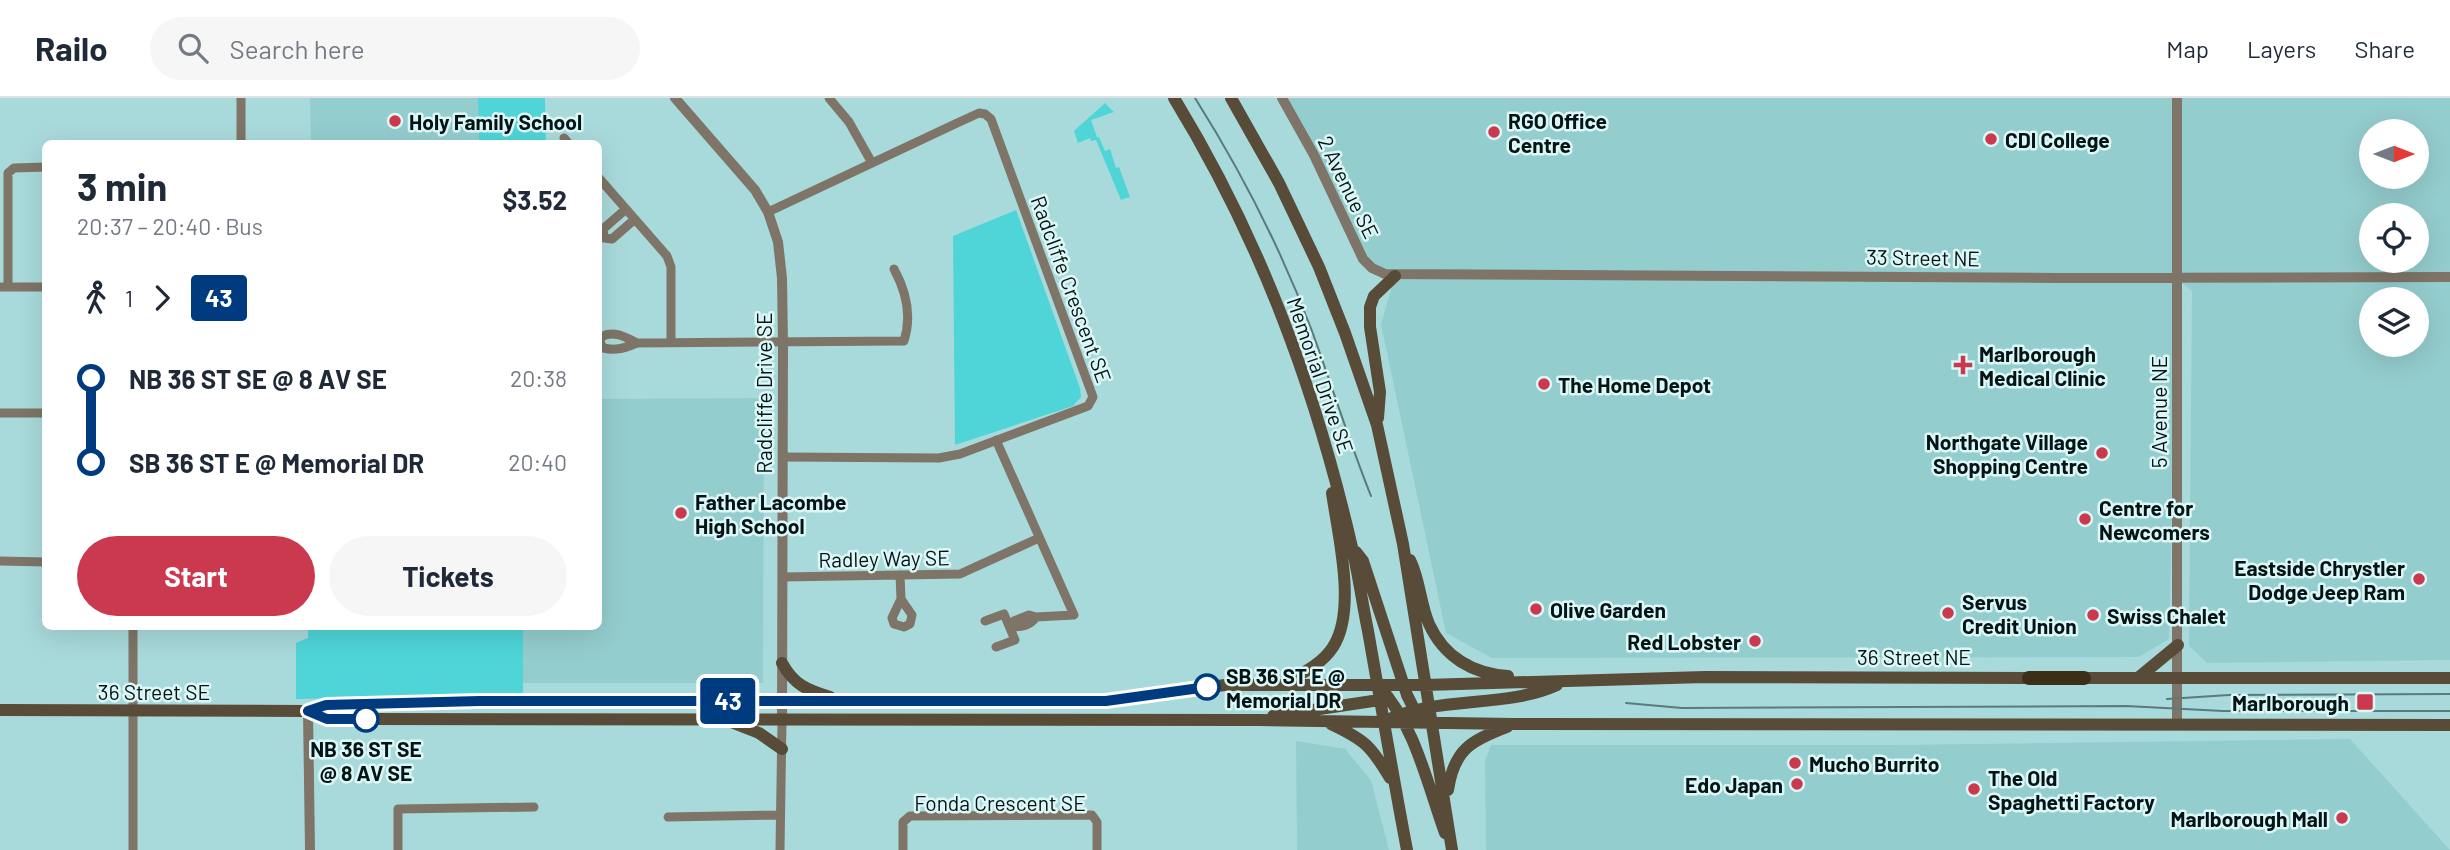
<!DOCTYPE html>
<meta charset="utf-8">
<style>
:root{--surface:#fff;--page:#f6f6f7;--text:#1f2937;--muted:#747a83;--line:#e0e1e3;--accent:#ca394d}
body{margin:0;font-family:Barlow,sans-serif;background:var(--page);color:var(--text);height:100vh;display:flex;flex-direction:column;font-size:26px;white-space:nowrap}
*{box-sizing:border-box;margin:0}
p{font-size:23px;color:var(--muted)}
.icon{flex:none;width:38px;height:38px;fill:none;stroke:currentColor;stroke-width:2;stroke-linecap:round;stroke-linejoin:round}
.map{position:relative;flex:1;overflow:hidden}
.drawer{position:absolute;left:42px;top:42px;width:560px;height:490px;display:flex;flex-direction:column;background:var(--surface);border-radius:10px;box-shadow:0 7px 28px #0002}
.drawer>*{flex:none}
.badge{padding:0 14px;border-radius:5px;font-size:24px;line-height:46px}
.needle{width:46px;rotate:90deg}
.buttons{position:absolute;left:2359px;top:21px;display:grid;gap:14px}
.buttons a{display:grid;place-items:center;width:70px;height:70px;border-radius:50%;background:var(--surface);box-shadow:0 7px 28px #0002;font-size:35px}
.map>.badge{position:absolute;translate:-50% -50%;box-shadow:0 0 0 4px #fff}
.legs{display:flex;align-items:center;gap:10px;height:77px;padding:0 35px;font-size:23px}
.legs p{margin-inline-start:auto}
.summary{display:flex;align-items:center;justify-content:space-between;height:119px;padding:0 35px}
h1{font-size:38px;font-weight:700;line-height:52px}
.button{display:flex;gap:14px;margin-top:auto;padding:14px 35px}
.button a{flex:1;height:80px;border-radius:42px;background:var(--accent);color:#fff;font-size:28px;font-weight:700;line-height:80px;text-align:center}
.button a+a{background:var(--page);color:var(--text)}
ul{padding:0 35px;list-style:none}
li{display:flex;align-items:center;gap:24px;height:84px;font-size:26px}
li i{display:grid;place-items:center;width:10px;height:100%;margin:0 9px;background:currentColor}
li i::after{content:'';width:18px;height:18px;margin:-9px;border:5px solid;border-radius:50%;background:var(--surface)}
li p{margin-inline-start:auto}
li:first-child i{background:linear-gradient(#0000 50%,currentColor 0)}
li:last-child i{background:linear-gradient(currentColor 50%,#0000 0)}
header{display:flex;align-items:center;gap:42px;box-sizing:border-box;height:98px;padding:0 35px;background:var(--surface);border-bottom:2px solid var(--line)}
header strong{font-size:33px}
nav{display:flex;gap:38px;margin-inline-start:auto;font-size:24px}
.search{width:490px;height:63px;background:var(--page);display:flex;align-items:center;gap:18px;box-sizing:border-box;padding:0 24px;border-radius:38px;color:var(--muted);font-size:26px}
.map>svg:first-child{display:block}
.built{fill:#94cdce;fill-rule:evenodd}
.green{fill:#4fd5d8}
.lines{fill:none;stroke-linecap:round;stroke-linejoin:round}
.minor{stroke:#7e7568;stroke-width:9}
.tertiary{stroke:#7e7568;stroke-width:10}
.secondary{stroke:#584b38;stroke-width:12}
.primary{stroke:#3d2e17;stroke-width:14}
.tram{stroke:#597b7c;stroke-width:2}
.line-1-casing{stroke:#fff;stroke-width:16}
.line-1{stroke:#003b80;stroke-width:10}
.poi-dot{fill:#ca394d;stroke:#ddf6f6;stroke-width:2.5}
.stop-1-dot{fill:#fff;stroke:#003b80;stroke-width:3.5}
.labels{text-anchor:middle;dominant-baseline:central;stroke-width:5;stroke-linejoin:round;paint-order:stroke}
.poi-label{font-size:21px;font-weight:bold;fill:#031516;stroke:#ddf6f6;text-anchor:start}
.street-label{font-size:21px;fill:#031516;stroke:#ddf6f6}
.stop-label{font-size:21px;font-weight:bold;fill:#031516;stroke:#ddf6f6;text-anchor:start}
</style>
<header>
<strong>Railo</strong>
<div class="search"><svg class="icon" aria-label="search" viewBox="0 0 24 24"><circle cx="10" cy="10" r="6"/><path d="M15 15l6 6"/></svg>Search here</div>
<nav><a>Map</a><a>Layers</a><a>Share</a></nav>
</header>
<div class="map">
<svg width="2450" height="752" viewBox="0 0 2450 752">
<rect width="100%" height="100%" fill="#a9dadb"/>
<!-- built -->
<path class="built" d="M310 0H478L479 45H311Z
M1282 0H2450V562L2207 565 2189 548 2192 193 2177 181 2169 541 2138 559 1492 560 1446 535 1381 226 1395 178 1371 170ZM2371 33H2417V79H2371ZM2371 117H2417V163H2371ZM2371 201H2417V247H2371Z
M764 300 763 585H523V529L598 528 599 301Z
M2350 641 2450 752H1486V747L1485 663 1491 647H1894Z
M1296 643 1345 651 1371 682 1389 752H1297Z"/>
<!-- green -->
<path class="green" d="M478 0H545L546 45H479Z
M1105 5 1114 14 1091 22 1097 39H1099L1105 53 1110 51 1116 70 1119 69 1130 99 1121 102 1096 42 1091 43 1090 40 1078 45 1074 33Z
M1016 112 1080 290 1081 299 1073 308 955 347 953 138Z
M308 529H523V597L296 601V545L308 540Z"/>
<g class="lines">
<!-- minor -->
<path class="minor" d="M241 0V46
M829 0 849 24 872 65
M564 40 569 46
M598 79 667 158 671 169V244
M626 111 603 131 604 140 612 141 635 121
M768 114 955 26 979 15 985 16 991 21 1093 299 1088 308 960 356 939 360 783 359
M0 189H46
M8 189V75L14 70 46 69
M637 245C625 239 614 232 601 239L600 244 603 250C616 253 625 250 637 245L904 243C912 218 906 193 894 171
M0 315H46
M996 342 1074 517 1036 519 1029 517 1014 523 1013 529
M0 463 46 464
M900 477 901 501 892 520 894 526 904 529 910 526 912 517 901 501
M783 479 960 476 1039 440
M985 523 1004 516 1015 542 996 549
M133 528V752
M1011 529C1021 529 1030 528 1036 519
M668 719 780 717
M398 752V711L534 709
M780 752 782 622
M903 752V724L910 718 1092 717 1097 724V752"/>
<!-- tertiary -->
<path class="tertiary" d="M675 0 755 92 768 114 778 144 782 180 783 246 782 622
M1282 0 1314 57 1363 161 1372 170 1385 176 2057 180 2450 179
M308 613 310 752
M2177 627V0"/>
<!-- secondary -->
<path class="secondary" d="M1174 0C1259 139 1314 286 1351 445 1358 474 1362 504 1368 533 1381 606 1393 679 1407 752
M1231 0 1279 85 1319 169 1345 235 1377 327 1403 446 1452 752
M1378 320 1380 294 1370 229V209L1374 198 1395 178
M1356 454 1363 463 1407 597 1415 613 1433 625
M1410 462C1420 482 1420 505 1429 526 1444 559 1473 576 1508 578
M782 565C794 587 807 592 830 599
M2084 580H2450
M2138 580 2178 547
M1286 584C1303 575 1322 566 1333 549 1357 512 1338 437 1332 395
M1378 587C1415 627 1427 685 1445 735
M0 612 308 613 326 607 479 603H1106L1225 587H1425L1705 579 2029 580
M308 613 327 621H366L1259 622 1513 626 2450 627
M1273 618 1386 601
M1385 623C1438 597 1504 611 1557 587
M731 624 759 635 782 651
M1331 626C1365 642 1371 648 1390 680
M1448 692C1454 652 1470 643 1507 629"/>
<!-- primary -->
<path class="primary" d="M2029 580H2084"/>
<!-- tram -->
<path class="tram" d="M1195 0C1241 73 1281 151 1312 233 1332 288 1349 343 1371 398
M2167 601 2229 597 2450 596
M1626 605 1682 610 2126 608 2223 613H2450"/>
</g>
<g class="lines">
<defs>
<path id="line-1" d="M366 621H327L308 613 326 607 479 603H1106L1207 589"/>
</defs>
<!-- line-1 casing -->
<use href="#line-1" class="line-1-casing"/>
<!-- line-1 -->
<use href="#line-1" class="line-1"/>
</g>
<!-- markers -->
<g class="poi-dot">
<circle cx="395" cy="23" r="7"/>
<circle cx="1494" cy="34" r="7"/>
<circle cx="1991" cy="41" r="7"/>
<path d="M1959.5 256.5h7v7h7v7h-7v7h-7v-7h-7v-7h7z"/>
<circle cx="1544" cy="286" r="7"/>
<circle cx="2102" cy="355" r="7"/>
<circle cx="681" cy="415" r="7"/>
<circle cx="2085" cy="421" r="7"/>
<circle cx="2419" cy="481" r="7"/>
<circle cx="1536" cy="511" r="7"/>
<circle cx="1948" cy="515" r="7"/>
<circle cx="2093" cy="517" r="7"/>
<circle cx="1755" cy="543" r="7"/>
<rect x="2356" y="595" width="18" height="18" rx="3.5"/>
<circle cx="1795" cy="665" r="7"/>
<circle cx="1797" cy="686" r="7"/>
<circle cx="1974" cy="691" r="7"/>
<circle cx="2342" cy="720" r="7"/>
</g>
<g class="stop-1-dot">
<circle cx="1207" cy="589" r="12"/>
<circle cx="366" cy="621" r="12"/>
</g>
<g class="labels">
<!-- poi labels -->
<g class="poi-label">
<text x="1508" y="22">RGO Office<tspan x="1508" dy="24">Centre</tspan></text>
<text x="409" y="23">Holy Family School</text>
<text x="2005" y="41">CDI College</text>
<text x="1979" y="255">Marlborough<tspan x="1979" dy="24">Medical Clinic</tspan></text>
<text x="1558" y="286">The Home Depot</text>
<text x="2088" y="343" text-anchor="end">Northgate Village<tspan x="2088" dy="24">Shopping Centre</tspan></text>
<text x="695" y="403">Father Lacombe<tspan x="695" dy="24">High School</tspan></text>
<text x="2099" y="409">Centre for<tspan x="2099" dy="24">Newcomers</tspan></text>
<text x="2405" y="469" text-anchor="end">Eastside Chrystler<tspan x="2405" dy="24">Dodge Jeep Ram</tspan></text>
<text x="1962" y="503">Servus<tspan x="1962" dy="24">Credit Union</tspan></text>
<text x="1550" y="511">Olive Garden</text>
<text x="2107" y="517">Swiss Chalet</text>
<text x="1741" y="543" text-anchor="end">Red Lobster</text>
<text x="2349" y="604" text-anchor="end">Marlborough</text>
<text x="1809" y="665">Mucho Burrito</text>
<text x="1988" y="679">The Old<tspan x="1988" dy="24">Spaghetti Factory</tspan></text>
<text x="1783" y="686" text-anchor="end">Edo Japan</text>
<text x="2328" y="720" text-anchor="end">Marlborough Mall</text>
</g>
<!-- street labels -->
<g class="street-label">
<text transform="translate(1349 89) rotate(64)">2 Avenue SE</text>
<text transform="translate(1923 159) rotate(1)">33 Street NE</text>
<text transform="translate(1072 191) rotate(70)">Radcliffe Crescent SE</text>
<text transform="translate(1321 277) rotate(71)">Memorial Drive SE</text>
<text transform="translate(763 295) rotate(-90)">Radcliffe Drive SE</text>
<text transform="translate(2158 314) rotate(-90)">5 Avenue NE</text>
<text transform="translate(884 460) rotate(-1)">Radley Way SE</text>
<text x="1914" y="558">36 Street NE</text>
<text x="154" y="593">36 Street SE</text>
<text x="1000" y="704">Fonda Crescent SE</text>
</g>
<!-- stop labels -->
<g class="stop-label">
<text x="1226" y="577">SB 36 ST E @<tspan x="1226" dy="24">Memorial DR</tspan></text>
<text x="366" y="650" text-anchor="middle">NB 36 ST SE<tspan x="366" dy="24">@ 8 AV SE</tspan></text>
</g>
</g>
</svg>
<div class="buttons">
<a><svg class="needle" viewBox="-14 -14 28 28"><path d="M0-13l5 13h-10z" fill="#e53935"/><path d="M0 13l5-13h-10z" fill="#747a83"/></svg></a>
<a><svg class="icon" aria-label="locate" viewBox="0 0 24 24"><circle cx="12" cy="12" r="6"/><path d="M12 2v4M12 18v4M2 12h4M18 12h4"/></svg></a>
<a><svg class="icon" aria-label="layers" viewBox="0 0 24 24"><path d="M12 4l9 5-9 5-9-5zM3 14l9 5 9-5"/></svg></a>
</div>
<b class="badge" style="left:728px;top:603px;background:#003b80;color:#fff">43</b>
<section class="drawer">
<div class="summary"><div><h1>3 min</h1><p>20:37 – 20:40 · Bus</p></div><b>$3.52</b></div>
<div class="legs"><svg class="icon" aria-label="walk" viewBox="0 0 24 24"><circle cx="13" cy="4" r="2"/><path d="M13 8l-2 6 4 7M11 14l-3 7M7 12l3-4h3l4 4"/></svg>1<svg class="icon" aria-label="forward" viewBox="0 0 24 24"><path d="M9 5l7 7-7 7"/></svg><b class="badge" style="background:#003b80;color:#fff">43</b></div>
<ul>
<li><i style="color:#003b80"></i><b>NB 36 ST SE @ 8 AV SE</b><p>20:38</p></li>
<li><i style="color:#003b80"></i><b>SB 36 ST E @ Memorial DR</b><p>20:40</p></li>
</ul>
<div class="button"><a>Start</a><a>Tickets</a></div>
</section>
</div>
